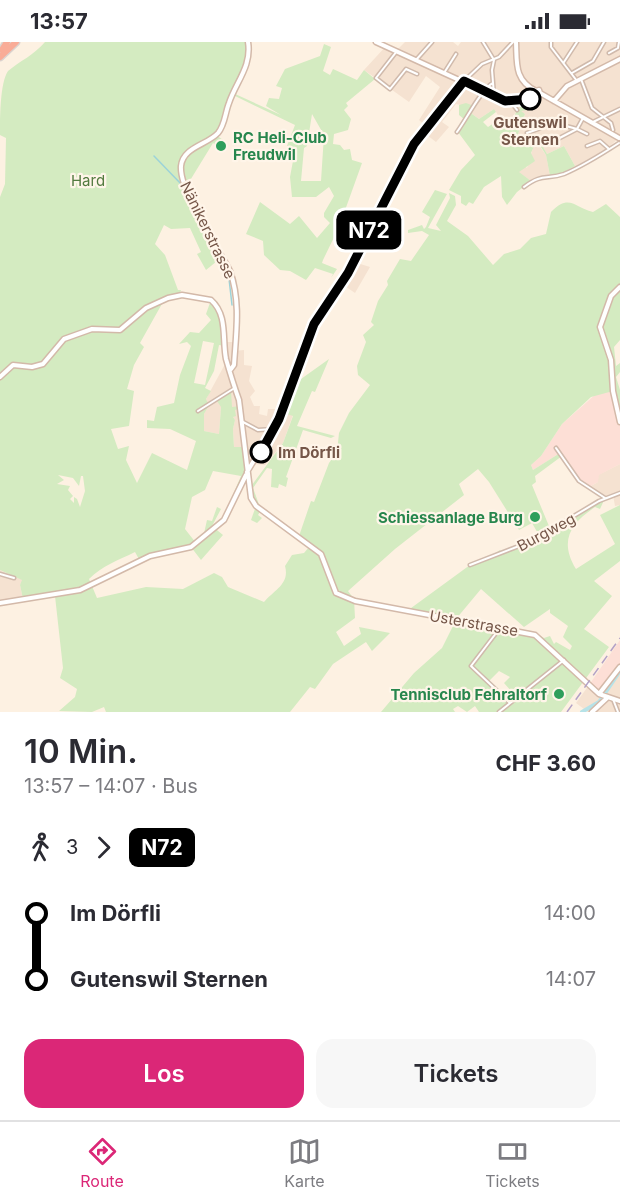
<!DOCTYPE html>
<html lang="de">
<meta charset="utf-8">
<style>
:root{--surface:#fff;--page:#f7f7f7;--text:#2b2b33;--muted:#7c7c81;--line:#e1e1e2;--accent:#db2777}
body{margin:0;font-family:Inter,sans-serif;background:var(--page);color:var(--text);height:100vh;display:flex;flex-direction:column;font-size:22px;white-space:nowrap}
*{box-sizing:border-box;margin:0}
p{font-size:20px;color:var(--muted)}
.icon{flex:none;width:33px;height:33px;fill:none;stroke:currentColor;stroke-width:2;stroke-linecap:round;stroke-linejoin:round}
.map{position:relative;height:670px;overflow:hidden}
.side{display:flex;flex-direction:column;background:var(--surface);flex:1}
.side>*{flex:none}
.badge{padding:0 12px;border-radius:9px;font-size:21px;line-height:39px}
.map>.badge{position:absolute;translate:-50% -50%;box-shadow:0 0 0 3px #fff}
.legs{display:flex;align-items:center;gap:9px;height:66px;padding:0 24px;font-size:20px}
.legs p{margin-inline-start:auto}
.headline{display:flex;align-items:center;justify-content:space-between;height:102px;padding:0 24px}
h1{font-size:33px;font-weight:600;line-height:45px}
.button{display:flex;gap:12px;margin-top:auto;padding:12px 24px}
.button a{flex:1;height:69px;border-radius:18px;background:var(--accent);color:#fff;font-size:24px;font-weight:600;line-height:69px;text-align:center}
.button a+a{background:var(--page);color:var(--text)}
ul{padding:0 24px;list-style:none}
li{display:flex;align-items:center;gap:21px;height:66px;font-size:22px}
li i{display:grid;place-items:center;width:9px;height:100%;margin:0 8px;background:currentColor}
li i::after{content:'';width:15px;height:15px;margin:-8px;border:4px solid;border-radius:50%;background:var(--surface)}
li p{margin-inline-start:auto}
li:first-child i{background:linear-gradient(#0000 50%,currentColor 0)}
li:last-child i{background:linear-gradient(currentColor 50%,#0000 0)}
.status{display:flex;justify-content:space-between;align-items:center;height:42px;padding:0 30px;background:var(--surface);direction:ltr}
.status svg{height:16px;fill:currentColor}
.tabs{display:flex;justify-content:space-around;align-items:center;height:84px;border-top:2px solid var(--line);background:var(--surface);font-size:16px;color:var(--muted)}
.tabs a{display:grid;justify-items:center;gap:3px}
.tabs .on{color:var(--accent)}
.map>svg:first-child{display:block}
.residential{fill:#f5e2d1}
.commercial{fill:#fddfd6}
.green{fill:#d4ebc1;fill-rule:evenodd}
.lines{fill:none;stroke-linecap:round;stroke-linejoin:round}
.stream{stroke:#9cd3d9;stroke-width:1.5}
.river{stroke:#b6e2e7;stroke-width:4}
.street-casing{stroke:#d0baac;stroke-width:5}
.secondary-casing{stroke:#d3b9a9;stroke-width:7}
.highway-casing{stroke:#dbd3cf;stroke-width:9}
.street{stroke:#fff;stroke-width:2}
.secondary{stroke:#fff;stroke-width:4}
.highway{stroke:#f9ac97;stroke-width:6}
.rail{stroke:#b3a1c6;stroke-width:1.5;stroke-dasharray:9 6;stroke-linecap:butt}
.line-1-casing{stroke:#fff;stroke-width:14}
.line-1{stroke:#000;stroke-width:9}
.stop-1-dot{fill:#fff;stroke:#000;stroke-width:3}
.leisure-dot{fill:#2e9e5b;stroke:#fff5e9;stroke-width:2}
.labels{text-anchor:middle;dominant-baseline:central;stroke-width:4.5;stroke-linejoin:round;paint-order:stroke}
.stop-label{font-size:15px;font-weight:bold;fill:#755648;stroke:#fff5e9}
.leisure-label{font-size:15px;font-weight:bold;fill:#27864d;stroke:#fff5e9;text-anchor:end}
.park-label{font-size:15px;fill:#547b40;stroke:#fff5e9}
.street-label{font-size:15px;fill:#755648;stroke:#fff5e9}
</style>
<div class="status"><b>13:57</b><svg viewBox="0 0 49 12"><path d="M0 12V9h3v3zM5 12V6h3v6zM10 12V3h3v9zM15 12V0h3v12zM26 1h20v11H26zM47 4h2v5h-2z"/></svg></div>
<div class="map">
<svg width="620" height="670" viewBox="0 0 620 670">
<rect width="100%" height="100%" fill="#fdf1e2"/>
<!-- residential -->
<path class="residential" d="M405 0H453L458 4 461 0H620V95L601 112 575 124 564 104 547 112 538 97 523 103 518 92 525 72 517 68 510 79 503 75 500 76 494 67 479 77 472 72 470 65 456 62 442 80 449 85 436 100 423 90 427 85 419 78 440 45 426 34 409 60 364 28 387 3 397 8Z
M534 102H538L546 113 550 134 531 139 518 130 525 124 527 126Z
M354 220 370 225 355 251 342 242Z
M224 300H234V309L244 308V323L252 324 249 339 255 349 250 355 254 364H260L259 372 267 374 268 367H274L293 373 283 401 265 423 253 422 247 428 234 405 233 387 235 378 233 375 235 368 240 367 221 365 219 392 204 389V372L208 363 206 357 224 324 228 322Z
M620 422V463L615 464 613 453 605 456 589 445 598 440V433Z
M0 528 23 538 20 543 23 557 0 561Z
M620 632V670H588L576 661 589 643 613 642Z"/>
<!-- commercial -->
<path class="commercial" d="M613 349 620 380V422L599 433 598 440 589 445 581 441 560 411 533 428 531 423 541 414 562 382 596 352Z
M620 598V625L599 652 589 643Z"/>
<!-- green -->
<path class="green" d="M45 0H248L249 12 233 51 281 73 266 64 269 56 279 57 282 46 276 44 285 27 320 14 324 2 331 5 323 29 330 33 333 27 357 38 364 28 375 37 346 61 348 64 344 68 351 77 348 88 334 92 333 102 340 103 344 108 350 107 352 118 362 121 339 185 323 218 322 221 337 227 331 236 333 232 315 226 306 238 290 229 280 228 264 213 263 199 246 192 260 160 290 182 299 174 317 196 330 181 324 175V171L334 154 329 145 316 155H292L290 135 295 108 287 104 295 83 233 53 222 85 216 93 226 100 222 108 213 101 186 145 222 215 206 228 197 212 201 210 190 186 171 187 164 183 155 202 165 213 178 248H181L179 253 163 260 140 301 144 305 134 323 127 347 134 349 129 384 111 387 118 407 129 404 126 418 137 441 152 411 187 428 196 399 170 387 147 386V378L154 379 157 365 174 361 180 333 191 304 187 300 179 302 190 290 199 291 211 278 206 272 211 258 219 267 225 304 219 303 214 329 205 346 211 349 206 357 209 363 204 372V389L219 392 221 365 217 359 231 349 232 365 240 364 241 367 235 368 236 374 233 375 235 378 233 387 234 405H245L246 430 229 470 226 469 241 434 213 429 205 448 192 455 185 487 196 501 203 496 207 478 212 479 217 465 221 467 212 484 223 493 201 518 191 505 140 519 135 510C117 519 103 523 89 537L97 556 146 545 183 547 214 531 222 535 228 545 264 560C274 548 290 542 285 524L292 513 304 511 309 505 298 497 311 459 314 460 329 421 337 410 339 391 349 371 370 343 358 333 357 324 366 300 363 293 374 283 371 280 378 259 388 243 387 239 400 217 411 219 429 193 422 189 408 191V188L422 183 424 187 426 185 430 175 422 170 435 148 447 152 428 186 441 189 436 183 450 156 449 151 455 154 456 163 447 179 468 194 493 223 504 212 520 207 531 196 546 192 551 170C570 151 574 166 593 170L606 162 620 175V298L614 305 616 324 620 321V330L616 335 620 348V380L613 349 591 355 562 382 541 414 531 423 533 428 560 411 562 414 535 434 536 440 532 443 551 489 605 456 600 467 595 465C570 482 559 499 576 527L615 502 600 473 620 463V519L594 539 612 554 584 587 609 605 561 670H479L475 664 467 670 458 664 453 667 455 670H381L414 631 442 606 456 578 407 569 470 523 486 518 500 508 503 512 540 495 532 481 519 488 489 440 478 427 459 442 464 453 395 507 348 549 354 557 355 576 336 590 344 604 361 592 359 585 390 591 372 609 366 600 333 622 315 647 310 645 290 670H106L104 665 92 670 59 669 75 655 77 647 60 636 63 626 55 554 23 557 20 543 22 538 0 528V155L5 142 6 96 0 93C0 75 0 41 8 29 20 19 34 13 45 0ZM312 72 324 93 321 139H301L304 106 307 104ZM203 299 214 301 205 343 194 341ZM58 433 73 436 79 444 81 434H83L85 449 80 465 77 457 74 455V461L70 457 73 454 68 448 70 444 57 442 64 438ZM481 547 524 585 550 567V571L568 584 563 595 572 604 570 608 556 600 554 602 550 594 544 596 531 589 456 577ZM499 629 510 635 504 641 511 649 515 646 520 652 509 660 488 640Z
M531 59 532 67 521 69 525 72 518 92 523 103 538 96 547 112 564 104 575 124 564 130 550 134 546 113 539 102H535L531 111 535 119 519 130 531 139 517 150 507 163 502 155 501 134 484 145 473 162 469 160 466 164 461 161V154L449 148 461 128 475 113 458 90 465 78 459 73V63L466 61 474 64 472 72 479 77 494 67 496 70 483 80 488 85 503 75 513 78 517 67 520 68 519 61Z
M329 317 315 350 312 349 297 384 335 394 331 396 303 388 286 435 288 436 286 445 279 442 278 446 271 445 272 427 267 426 253 446 261 468 258 473 262 476 257 481 251 478 256 464 249 447 283 401 293 374 281 370 294 342Z"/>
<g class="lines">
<!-- stream -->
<path class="stream" d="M154 114 183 144
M228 228 232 263"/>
<!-- river -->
<path class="river" d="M582 670 599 660 620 629"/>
<defs>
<path id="street" d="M483 0 494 18
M551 0V5L577 39
M397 9 376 36 390 47 406 27 417 32
M609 11 618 6 619 0
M416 18 432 0
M564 20 577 0
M444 31 456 12
M572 31 593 19 604 0
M581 37 592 66 611 81 613 88
M464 39 482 22 499 15 513 0
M494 53 492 28 494 18
M511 60 517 68
M591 81 620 67
M457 90C466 78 482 46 493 41
M527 91 555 81 577 87 583 76
M550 101 577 87 587 92
M587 104 600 99 609 107
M524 145C542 131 547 138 564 132 583 124 602 112 619 101
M198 369 233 347
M243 380 258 388 273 387
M556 406 579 439 605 456
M470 523 532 499 599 459 620 451
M0 532 14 536
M500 586 471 624 509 660
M613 657 618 670
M499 670 564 618"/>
<path id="secondary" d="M376 0 505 59H516L537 53
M516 0C517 21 514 38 536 49
M540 51 539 48 536 49 537 53 540 51 619 96
M554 59 567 44 620 17
M620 245 611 254 600 285 611 318 613 349 620 380
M231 327 234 323C236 291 241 260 230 229 218 206 179 149 181 124 183 105 207 103 218 91 225 83 225 71 229 61 236 40 252 24 248 0
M0 335 13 323 32 325 43 322 64 297 92 287 120 288 146 266 168 256 182 253 211 258C228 273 222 297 226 317 230 331 234 344 239 358L251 456 256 464 321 512 336 551 355 559 535 593 599 652 620 659
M247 430 279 377 311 288 348 231 414 102 464 39
M0 561 80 548 150 514 191 505 224 478 246 433
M599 652 620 625
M592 670 607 656"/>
<path id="highway" d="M2 8 7 0
M0 15 16 0"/>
</defs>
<!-- street casing -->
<use href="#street" class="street-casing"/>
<!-- secondary casing -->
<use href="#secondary" class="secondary-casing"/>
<!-- highway casing -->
<use href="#highway" class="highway-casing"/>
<!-- street -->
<use href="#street" class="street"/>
<!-- secondary -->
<use href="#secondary" class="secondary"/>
<!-- highway -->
<use href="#highway" class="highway"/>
<!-- rail -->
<path class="rail" d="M567 670 620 596"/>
</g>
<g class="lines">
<defs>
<path id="line-1" d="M261 410 279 377 314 282 348 231 414 102 464 39 505 59 530 57"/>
</defs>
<!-- line-1 casing -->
<use href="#line-1" class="line-1-casing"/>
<!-- line-1 -->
<use href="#line-1" class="line-1"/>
</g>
<!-- markers -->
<g class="stop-1-dot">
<circle cx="530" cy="57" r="10"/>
<circle cx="261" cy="410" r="10"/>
</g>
<g class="leisure-dot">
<circle cx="221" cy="104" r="6"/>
<circle cx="535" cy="475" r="6"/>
<circle cx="559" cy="652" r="6"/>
</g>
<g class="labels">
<!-- stop labels -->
<g class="stop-label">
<text x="530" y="80">Gutenswil<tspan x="530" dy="17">Sternen</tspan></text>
<text x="278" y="410" text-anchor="start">Im Dörfli</text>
</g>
<!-- leisure labels -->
<g class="leisure-label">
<text x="233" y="95" text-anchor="start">RC Heli-Club<tspan x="233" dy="17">Freudwil</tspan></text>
<text x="523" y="475">Schiessanlage Burg</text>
<text x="547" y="652">Tennisclub Fehraltorf</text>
</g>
<!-- park labels -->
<g class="park-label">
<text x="88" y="138">Hard</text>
</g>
<!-- street labels -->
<g class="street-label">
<text transform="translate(208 188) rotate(64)">Nänikerstrasse</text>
<text transform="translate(546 490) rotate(-28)">Burgweg</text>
<text transform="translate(474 581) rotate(10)">Usterstrasse</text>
</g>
</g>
</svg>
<b class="badge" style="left:369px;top:188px;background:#000;color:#fff">N72</b>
</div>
<section class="side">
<div class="headline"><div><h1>10 Min.</h1><p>13:57 – 14:07 · Bus</p></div><b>CHF 3.60</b></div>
<div class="legs"><svg class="icon" aria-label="walk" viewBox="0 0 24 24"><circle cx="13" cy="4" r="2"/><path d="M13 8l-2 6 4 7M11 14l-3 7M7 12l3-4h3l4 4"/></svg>3<svg class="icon" aria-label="forward" viewBox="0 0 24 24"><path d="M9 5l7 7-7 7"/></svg><b class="badge" style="background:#000;color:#fff">N72</b></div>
<ul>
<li><i style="color:#000"></i><b>Im Dörfli</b><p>14:00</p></li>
<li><i style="color:#000"></i><b>Gutenswil Sternen</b><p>14:07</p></li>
</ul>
<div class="button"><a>Los</a><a>Tickets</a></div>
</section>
<nav class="tabs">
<a class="on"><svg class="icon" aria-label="directions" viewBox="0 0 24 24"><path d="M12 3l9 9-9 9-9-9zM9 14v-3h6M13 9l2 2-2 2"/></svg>Route</a>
<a><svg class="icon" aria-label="map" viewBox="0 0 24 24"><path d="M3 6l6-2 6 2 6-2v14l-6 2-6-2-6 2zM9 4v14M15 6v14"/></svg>Karte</a>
<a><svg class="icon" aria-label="tickets" viewBox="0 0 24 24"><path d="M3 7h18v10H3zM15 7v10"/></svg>Tickets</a>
</nav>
